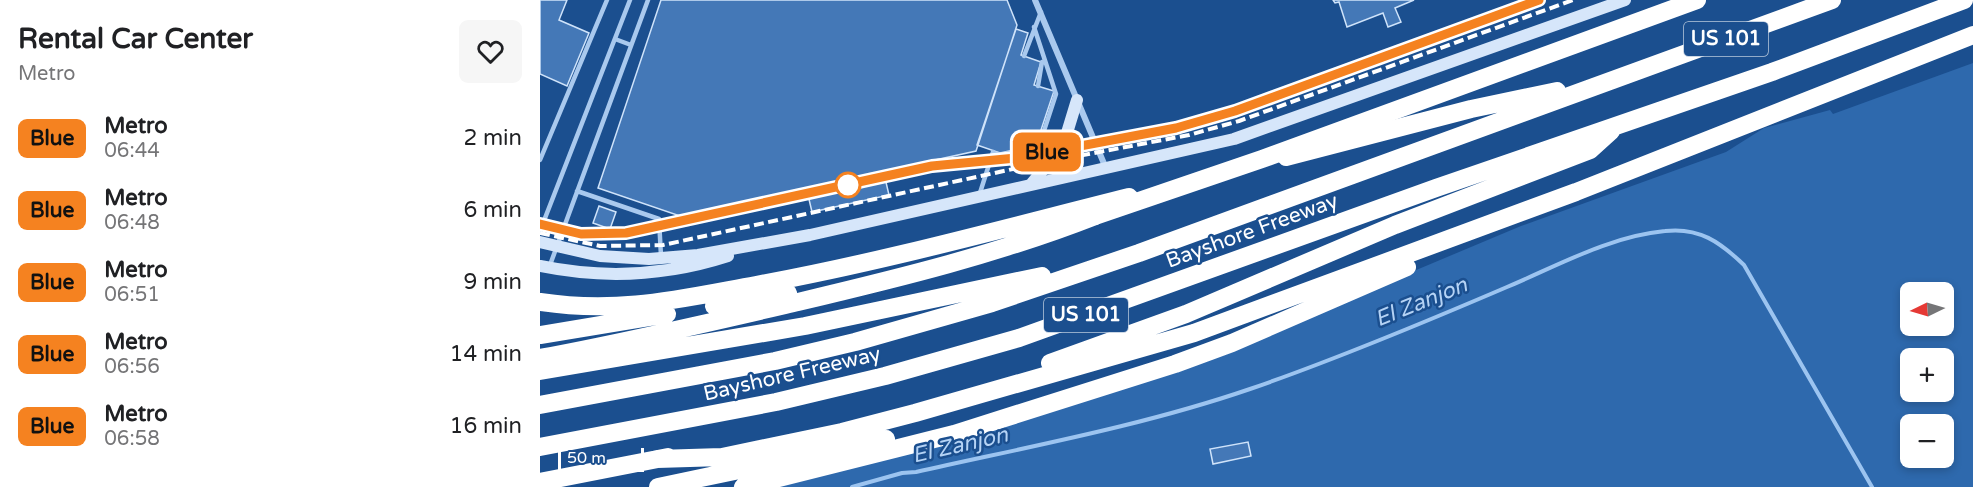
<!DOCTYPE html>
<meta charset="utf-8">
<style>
:root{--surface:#fff;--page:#f6f6f6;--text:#202124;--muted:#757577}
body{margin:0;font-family:"Varela Round",sans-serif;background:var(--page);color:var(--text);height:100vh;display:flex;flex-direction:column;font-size:22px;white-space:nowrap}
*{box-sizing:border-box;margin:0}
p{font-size:20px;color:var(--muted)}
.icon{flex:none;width:33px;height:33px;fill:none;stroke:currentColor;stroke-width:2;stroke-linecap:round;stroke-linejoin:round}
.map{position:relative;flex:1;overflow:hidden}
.details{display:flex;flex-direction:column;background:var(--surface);width:540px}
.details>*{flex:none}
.badge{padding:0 12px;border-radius:9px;font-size:21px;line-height:39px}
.needle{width:39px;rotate:265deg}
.controls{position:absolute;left:1360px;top:282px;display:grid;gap:12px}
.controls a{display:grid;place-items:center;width:54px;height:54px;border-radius:9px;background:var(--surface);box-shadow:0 3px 9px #0003;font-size:30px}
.scale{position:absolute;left:18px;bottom:15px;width:86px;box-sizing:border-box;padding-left:6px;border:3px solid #fff;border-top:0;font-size:16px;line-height:21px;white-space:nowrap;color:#fff;-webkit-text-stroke:4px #1b4f8f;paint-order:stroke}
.map>.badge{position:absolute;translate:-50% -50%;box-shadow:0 0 0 3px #fff}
.round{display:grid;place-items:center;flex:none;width:63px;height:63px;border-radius:9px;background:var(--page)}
.summary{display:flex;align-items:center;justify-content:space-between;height:102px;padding:0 18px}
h1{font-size:28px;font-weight:800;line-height:45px}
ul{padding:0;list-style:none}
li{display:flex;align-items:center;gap:18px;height:72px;padding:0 18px}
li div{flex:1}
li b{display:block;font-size:22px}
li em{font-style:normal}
li .badge{min-width:66px;font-weight:700;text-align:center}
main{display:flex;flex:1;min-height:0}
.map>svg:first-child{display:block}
.green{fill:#2e69ad;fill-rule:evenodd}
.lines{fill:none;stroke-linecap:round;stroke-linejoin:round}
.stream{stroke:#9cc4f0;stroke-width:4}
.building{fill:#4478b7;stroke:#cfe3fa;stroke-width:1.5}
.lane{stroke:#a9c9ee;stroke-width:4.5}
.street{stroke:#a9c9ee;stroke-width:6}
.secondary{stroke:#d6e6fa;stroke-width:12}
.highway{stroke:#fff;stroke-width:18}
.rail{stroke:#fff;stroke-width:4;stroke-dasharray:10 4.5;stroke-linecap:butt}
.highway-bridge{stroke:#fff;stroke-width:18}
.line-casing{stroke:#fff;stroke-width:14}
.line{stroke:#f58220;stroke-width:9}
.stop-dot{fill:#fff;stroke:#f58220;stroke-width:3}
.labels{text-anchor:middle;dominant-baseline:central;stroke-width:5;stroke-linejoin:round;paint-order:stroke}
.shield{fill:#1b4f8f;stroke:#bbcadd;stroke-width:1.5}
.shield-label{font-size:20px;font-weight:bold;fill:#fff}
.street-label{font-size:21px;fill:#fff;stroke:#1b4f8f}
.water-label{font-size:22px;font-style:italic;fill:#b5d3f5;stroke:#1b4f8f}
</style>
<main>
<section class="details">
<div class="summary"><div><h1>Rental Car Center</h1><p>Metro</p></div><a class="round"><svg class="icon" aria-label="heart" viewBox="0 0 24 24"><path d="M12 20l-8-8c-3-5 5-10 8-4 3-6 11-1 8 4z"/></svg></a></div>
<ul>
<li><span class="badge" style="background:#f58220;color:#111">Blue</span><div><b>Metro</b><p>06:44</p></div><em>2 min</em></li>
<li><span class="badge" style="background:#f58220;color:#111">Blue</span><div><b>Metro</b><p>06:48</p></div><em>6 min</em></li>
<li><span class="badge" style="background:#f58220;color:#111">Blue</span><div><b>Metro</b><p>06:51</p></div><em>9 min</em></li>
<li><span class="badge" style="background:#f58220;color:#111">Blue</span><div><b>Metro</b><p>06:56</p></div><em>14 min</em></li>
<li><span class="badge" style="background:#f58220;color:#111">Blue</span><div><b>Metro</b><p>06:58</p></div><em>16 min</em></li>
</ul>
</section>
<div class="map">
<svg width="1433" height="487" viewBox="0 0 1433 487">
<rect width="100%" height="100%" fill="#1b4f8f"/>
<!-- green -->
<path class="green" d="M1433 63V487H192L228 471 462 417 700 344 981 226 1186 152 1224 128 1290 110 1293 114ZM1371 292H1404V326H1371ZM1371 358H1404V392H1371ZM1371 424H1404V458H1371Z"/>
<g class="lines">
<!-- stream -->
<path class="stream" d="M312 487 362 473 376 472C487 447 602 426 710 389 797 359 883 323 967 287 1017 266 1070 236 1125 231 1159 227 1180 242 1204 265L1332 487"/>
</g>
<!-- building -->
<path class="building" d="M0 0H27L19 20 49 33 27 86 0 74Z
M121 0H467L477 25 436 151 140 216 58 188Z
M793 0H874L855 8 861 22 848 27 843 13 807 27 799 2 795 3Z
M476 29 488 33 481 55 501 62 494 85 514 91 496 145 460 153 437 145Z
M345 178 349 195 272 212 268 195Z
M59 206 76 212 70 229 53 223Z
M708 442 711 456 673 464 670 449Z"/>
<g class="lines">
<!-- lane -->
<path class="lane" d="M75 39 91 45
M484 56 501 12
M498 86 502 62
M453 153 461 155 499 146 516 94 494 27
M0 160 67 0
M37 191 119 219 121 256
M439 196 453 152
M0 231 90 0
M10 265 108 0"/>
<!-- street -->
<path class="street" d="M495 0 565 166"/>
<!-- secondary -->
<path class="secondary" d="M492 183 523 146 537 100
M0 242 60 256 109 259 158 255 270 235 694 139 1085 0
M0 266C63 279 126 276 188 256"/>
<!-- highway -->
<path class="highway" d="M746 157 931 109 1017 91
M0 302C79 314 139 299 216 285 342 262 465 228 589 197
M174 306 248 293
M0 335 127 314
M0 358C87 342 172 322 258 302 359 278 458 254 555 216
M510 363 646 314 855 225 1050 150 1071 131
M0 371 265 326 502 276
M0 405 235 361 315 342 452 303 599 253 1292 0
M0 447 236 402 345 376 479 338 896 188 1232 72 1424 0
M117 459 182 457 302 432 375 413 654 333 1036 192 1433 35
M0 482 128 457
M118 487 346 439
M203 487 414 434 635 364 692 343 867 267"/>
<!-- rail -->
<path class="rail" d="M623 131 695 111 999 0
M18 230 48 235 86 233 392 166 469 159 525 149
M0 233 60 246 123 245 496 164 649 135 699 121 1033 0"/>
<!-- highway-bridge -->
<path class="highway-bridge" d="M555 216 722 159 1157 0"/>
</g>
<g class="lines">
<defs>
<path id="line" d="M0 224 41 234 86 233 392 166 476 158 636 128 695 111 999 0"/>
</defs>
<!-- line casing -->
<use href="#line" class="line-casing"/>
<!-- line -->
<use href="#line" class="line"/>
</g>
<!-- markers -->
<circle class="stop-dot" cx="308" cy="185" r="12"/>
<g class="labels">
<!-- shield labels -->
<g class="shield">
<rect x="1144" y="22" width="84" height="34" rx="4.5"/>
<rect x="504" y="298" width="84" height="34" rx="4.5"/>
</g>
<g class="shield-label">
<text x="1186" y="39">US 101</text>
<text x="546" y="315">US 101</text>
</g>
<!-- street labels -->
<g class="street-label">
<text transform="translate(712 231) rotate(-20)">Bayshore Freeway</text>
<text transform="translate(252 374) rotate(-13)">Bayshore Freeway</text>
</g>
<!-- water labels -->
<g class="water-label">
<text transform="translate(881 302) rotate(-22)">El Zanjon</text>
<text transform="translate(420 445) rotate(-13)">El Zanjon</text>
</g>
</g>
</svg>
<div class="controls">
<a><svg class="needle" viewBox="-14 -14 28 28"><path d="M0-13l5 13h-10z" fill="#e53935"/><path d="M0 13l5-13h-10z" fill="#757577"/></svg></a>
<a>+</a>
<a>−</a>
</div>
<div class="scale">50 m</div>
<b class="badge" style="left:507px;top:152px;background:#f58220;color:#111">Blue</b>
</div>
</main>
